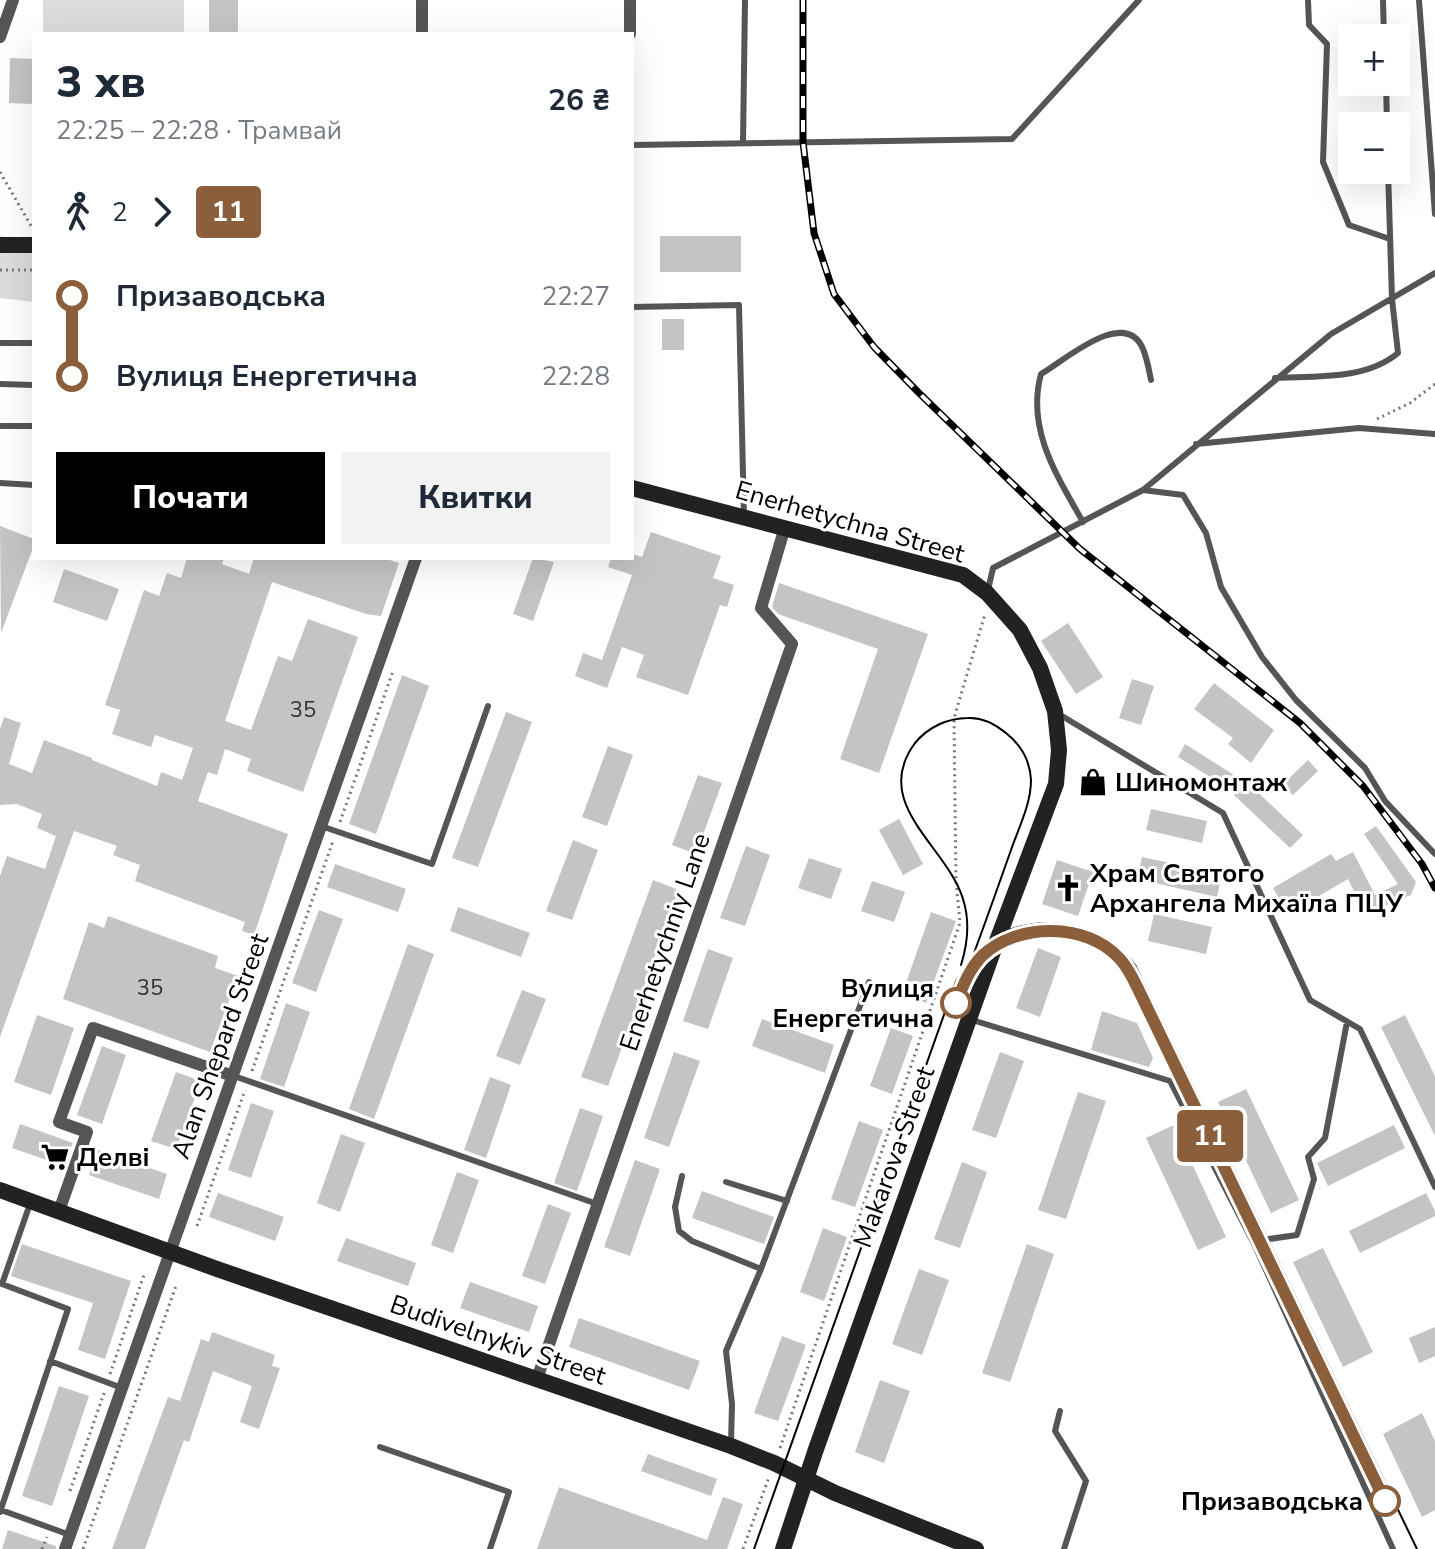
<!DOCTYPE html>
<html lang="uk">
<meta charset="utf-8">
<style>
:root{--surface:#fff;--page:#f2f2f3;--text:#1f2937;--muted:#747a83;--accent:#000}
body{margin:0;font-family:"Nunito Sans",sans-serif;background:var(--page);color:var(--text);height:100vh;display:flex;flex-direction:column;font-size:30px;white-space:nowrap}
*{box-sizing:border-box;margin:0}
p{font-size:26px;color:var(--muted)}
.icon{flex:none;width:44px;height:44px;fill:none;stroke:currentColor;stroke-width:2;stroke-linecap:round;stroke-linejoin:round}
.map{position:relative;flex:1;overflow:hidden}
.panel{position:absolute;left:32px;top:32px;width:602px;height:528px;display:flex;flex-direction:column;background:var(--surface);border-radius:0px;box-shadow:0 8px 32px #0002}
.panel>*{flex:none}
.badge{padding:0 16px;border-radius:6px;font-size:28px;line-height:52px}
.fabs{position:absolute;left:1338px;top:24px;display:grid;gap:16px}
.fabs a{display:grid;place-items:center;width:72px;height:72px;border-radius:0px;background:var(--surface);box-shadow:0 8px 32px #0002;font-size:40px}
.map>.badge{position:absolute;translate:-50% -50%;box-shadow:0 0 0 4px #fff}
.legs{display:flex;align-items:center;gap:12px;height:88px;padding:0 24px;font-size:26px}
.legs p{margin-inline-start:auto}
.headline{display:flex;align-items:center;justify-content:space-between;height:136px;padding:0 24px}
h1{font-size:44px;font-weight:800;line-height:60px}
.action{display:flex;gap:16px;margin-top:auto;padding:16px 24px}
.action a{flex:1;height:92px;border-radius:0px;background:var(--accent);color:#fff;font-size:32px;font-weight:800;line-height:92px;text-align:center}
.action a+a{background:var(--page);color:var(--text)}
ul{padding:0 24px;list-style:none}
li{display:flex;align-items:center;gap:28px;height:80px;font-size:30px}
li i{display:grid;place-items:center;width:12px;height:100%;margin:0 10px;background:currentColor}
li i::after{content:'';width:20px;height:20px;margin:-10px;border:6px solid;border-radius:50%;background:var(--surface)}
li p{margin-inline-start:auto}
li:first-child i{background:linear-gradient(#0000 50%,currentColor 0)}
li:last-child i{background:linear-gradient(currentColor 50%,#0000 0)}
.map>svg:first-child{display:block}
.green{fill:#dcdcdc}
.building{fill:#c4c4c4}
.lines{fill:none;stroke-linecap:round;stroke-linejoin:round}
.path{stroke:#777;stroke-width:3;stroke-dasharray:2 4;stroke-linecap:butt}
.lane{stroke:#555;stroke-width:6}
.street{stroke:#555;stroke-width:12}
.secondary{stroke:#222;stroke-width:16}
.tram{stroke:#000;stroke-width:2}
.rail-casing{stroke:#000;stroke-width:7}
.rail{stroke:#fff;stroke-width:4;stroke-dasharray:12;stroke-linecap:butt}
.line-1-casing{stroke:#fff;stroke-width:18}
.line-1{stroke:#8b5e3c;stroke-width:12}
.stop-1-dot{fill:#fff;stroke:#8b5e3c;stroke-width:4}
.labels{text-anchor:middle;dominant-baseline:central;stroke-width:6;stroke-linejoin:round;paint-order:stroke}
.number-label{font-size:22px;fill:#313131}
.street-label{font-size:26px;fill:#000;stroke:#fff}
.poi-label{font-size:26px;font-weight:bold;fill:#000;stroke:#fff;text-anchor:start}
.stop-label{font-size:26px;font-weight:bold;fill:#000;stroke:#fff;text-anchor:end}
</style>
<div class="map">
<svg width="1435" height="1549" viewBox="0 0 1435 1549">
<rect width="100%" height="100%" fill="#fff"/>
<!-- green -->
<path class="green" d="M43 0H184V34H43Z
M0 236 34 243V302L0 298Z"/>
<!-- building -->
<path class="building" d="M209 0H238V34H209Z
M10 58 33 59 32 104 9 103Z
M660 236H741V272H660Z
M662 319H684V350H662Z
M0 526 34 539V545L1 633Z
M651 532 721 556 713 578 734 585 727 607 720 605 688 695 636 677 644 655 622 647 607 688 575 676 583 653 602 660 632 575 608 567 611 558H632V554L642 557Z
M187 558H224L222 564 249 574 254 558H383L399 563 381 616 366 614 272 582 225 721 251 730 278 656 292 661 308 619 358 637 303 792 247 771 251 759 225 749 217 775 208 772 198 801 288 834 254 935 242 931 245 922 135 881 140 865 113 855 117 846 74 831 0 1037V876L7 856 45 869 56 836 37 828 42 814 17 804 0 805V729L4 717 21 723 9 764 32 773 44 740 92 758V760L157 786 161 772 182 780 193 748 155 735 151 747 112 734 120 710 105 705 144 590 159 596 167 573 181 578Z
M533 558 554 562 533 621 513 614Z
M64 569 119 589 107 621 53 602Z
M779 583 928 634 879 773 840 759 878 649 778 614 772 607Z
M1068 623 1103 677 1076 694 1041 641Z
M402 675 429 686 376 834 349 824Z
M1132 679 1154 686 1141 725 1119 718Z
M1214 683 1274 730 1251 763 1228 744 1233 738 1194 709Z
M506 712 532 722 478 867 452 858Z
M1185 744 1250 785 1303 835 1290 848 1234 795 1236 793 1178 757Z
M608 746 633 755 607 826 582 817Z
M1308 760 1318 771 1293 795 1281 786Z
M698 775 722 783 696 854 672 845Z
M1151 809 1207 821 1202 843 1146 830Z
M899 819 923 864 903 875 879 830Z
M1376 826 1416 882 1411 895 1365 914 1348 879 1288 914 1273 888 1331 854 1336 861 1353 852 1375 895 1398 884 1364 834Z
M573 840 598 850 572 920 546 911Z
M746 846 770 855 745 926 720 918Z
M1142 857 1222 874 1217 897 1137 879Z
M809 858 842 869 831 899 798 888Z
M1057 860 1093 872 1078 916 1042 904Z
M335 864 406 889 398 912 327 887Z
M653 880 679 890 608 1086 581 1077Z
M872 881 905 892 894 922 861 911Z
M458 907 530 933 521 957 450 931Z
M319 910 343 919 316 992 292 983Z
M931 912 956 921 926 1003 902 994Z
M1154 914 1212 927 1206 954 1148 941Z
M108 916 218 956 215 968 238 976 210 1052 63 999 89 922 104 928Z
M408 944 434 954 374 1119 349 1109Z
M1038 948 1061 957 1040 1017 1016 1008Z
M708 949 733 958 708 1029 683 1021Z
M522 990 546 999 520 1065 496 1056Z
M286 1003 310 1012 284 1087 260 1079Z
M1102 1011 1137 1023 1153 1058 1149 1067 1091 1050Z
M37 1015 74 1028 51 1095 14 1082Z
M1405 1015 1435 1076V1136L1381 1027Z
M762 1019 834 1045 825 1073 752 1046Z
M891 1028 913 1036 892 1094 870 1086Z
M102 1046 126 1055 102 1124 77 1115Z
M674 1052 700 1061 669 1147 644 1138Z
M1000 1052 1024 1061 996 1138 972 1130Z
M176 1072 201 1081 176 1149 151 1141Z
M490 1077 511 1085 486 1158 464 1150Z
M1246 1089 1299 1200 1271 1213 1218 1102Z
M1078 1092 1106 1101 1066 1219 1038 1210Z
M251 1103 274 1111 251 1178 228 1170Z
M580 1108 603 1116 577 1191 554 1183Z
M859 1121 883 1130 855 1207 831 1199Z
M20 1124 73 1143 64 1166 12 1148Z
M1174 1125 1226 1237 1198 1250 1146 1138Z
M1394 1125 1405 1148 1328 1186 1317 1163Z
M341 1134 365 1143 340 1212 317 1203Z
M98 1150 167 1174 159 1199 89 1175Z
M635 1160 660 1169 630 1256 604 1247Z
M962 1162 987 1172 960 1248 934 1239Z
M457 1172 479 1180 453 1253 431 1245Z
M702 1191 774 1217 764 1244 692 1218Z
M218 1193 284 1217 275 1241 209 1217Z
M1426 1193 1435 1211V1216L1360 1253 1349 1231Z
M548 1204 571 1213 545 1284 522 1276Z
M823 1228 847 1237 824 1301 800 1292Z
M346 1238 416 1263 408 1286 337 1261Z
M22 1244 131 1281 105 1359 78 1350 93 1303 11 1276Z
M1027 1244 1054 1254 1010 1382 982 1373Z
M1323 1248 1373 1352 1343 1367 1293 1262Z
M919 1269 949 1280 922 1355 892 1344Z
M470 1282 538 1306 529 1332 460 1308Z
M579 1318 700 1361 689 1390 569 1347Z
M1435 1327V1356L1419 1363 1409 1338Z
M212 1332 275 1355 272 1366 280 1368 259 1429 240 1422 252 1386 213 1371 189 1442 184 1440 145 1549H112L168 1397 180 1401 201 1339 209 1342Z
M782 1336 806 1345 778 1421 754 1413Z
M880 1380 910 1391 884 1463 855 1452Z
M59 1386 89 1396 52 1506 22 1496Z
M1422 1413 1435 1441V1510L1422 1517 1383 1434Z
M648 1454 717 1479 711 1496 641 1471Z
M559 1487 707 1540 723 1497 743 1504 727 1549H537Z
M8 1530 56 1546V1549H2Z"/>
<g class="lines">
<!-- path -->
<path class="path" d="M0 172 34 231
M0 270H34
M1377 419 1410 403 1435 384
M340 822 393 671
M252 1071 333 841
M197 1226 245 1090
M560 1355 571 1363
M110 1374 145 1272
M780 1448 960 923 956 881 954 718 985 614
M70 1491 104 1393
M42 1549 47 1537
M83 1549 177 1283
M743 1549 769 1477"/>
<!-- lane -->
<path class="lane" d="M1308 0 1309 25 1327 44 1323 162 1349 225 1390 239
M1383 0 1384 38
M1419 0 1435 214
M1386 82 1387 126
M743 143 745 0
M632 145 1012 139 1139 0
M632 307 739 305 744 516
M0 343H34
M1275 378C1316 376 1366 380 1398 353L1392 299 1388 170
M0 384 34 385
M0 426H34
M1196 444 1359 428 1435 434
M0 483 34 485
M1143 490 1183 495 1206 533 1221 587 1262 657 1296 700 1365 768 1385 801 1435 854
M1083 522C1057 476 1026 429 1041 374 1064 361 1125 306 1143 349 1147 358 1149 370 1151 380
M988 590 993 568 1143 490 1331 334 1435 273
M1057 713 1223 813 1310 1000 1360 1029 1435 1187
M321 826 432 864 488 706
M969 1019 1170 1081 1255 1246 1393 1549
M234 1076 597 1204
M682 1176 675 1207 679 1231 692 1241 761 1269
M726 1182 787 1201
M1255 1246 1269 1239 1297 1235 1314 1179 1308 1157 1325 1138 1347 1022
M50 1361 122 1388
M1060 1411 1055 1431 1086 1481 1064 1549
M731 1443 732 1404 726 1351 761 1269 869 982
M380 1447 509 1492 490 1549
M1 1510 70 1535
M0 1512 68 1309 2 1284 31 1201"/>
<!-- street -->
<path class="street" d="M422 0V34
M630 34V0
M0 37 13 0
M59 1211 87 1132 59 1122 93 1028 233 1076
M537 1379 792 644 761 608 785 527
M65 1549 416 558"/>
<!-- secondary -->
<path class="secondary" d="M0 245H34
M632 488 963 575 987 593 1020 630 1040 668 1055 711 1059 750 1056 784 995 946 815 1452 783 1549
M0 1190 217 1269 731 1446 774 1463 835 1493 976 1549"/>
<!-- tram -->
<path class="tram" d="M961 965C968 943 970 921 963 899 947 846 870 804 915 743 928 727 948 718 968 718 983 717 995 724 1006 733 1021 745 1030 760 1031 780 1031 804 1019 827 1011 850 999 884 987 918 974 953
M754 1549 956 981C967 965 976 949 993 938 1038 910 1104 924 1135 965L1417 1549"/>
<defs>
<path id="rail" d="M803 0V142L814 233 834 294 874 347 918 392 1080 549 1300 723 1363 786 1422 864 1435 888"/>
</defs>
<!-- rail casing -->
<use href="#rail" class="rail-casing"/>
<!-- rail -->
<use href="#rail" class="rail"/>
</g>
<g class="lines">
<defs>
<path id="line-1" d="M956 1003C963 986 969 969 983 955 1018 923 1086 922 1119 958 1129 968 1135 983 1141 995L1385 1501"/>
</defs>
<!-- line-1 casing -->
<use href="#line-1" class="line-1-casing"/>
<!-- line-1 -->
<use href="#line-1" class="line-1"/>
</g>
<!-- icons -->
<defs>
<symbol id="shop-bare" viewBox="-9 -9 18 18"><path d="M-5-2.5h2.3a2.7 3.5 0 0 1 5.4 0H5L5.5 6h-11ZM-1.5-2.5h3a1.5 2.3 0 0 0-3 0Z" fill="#000" stroke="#fff" stroke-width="2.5" paint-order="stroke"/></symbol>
<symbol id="church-bare" viewBox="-9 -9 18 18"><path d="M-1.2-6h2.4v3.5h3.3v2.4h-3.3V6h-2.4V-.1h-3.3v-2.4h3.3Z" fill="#000" stroke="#fff" stroke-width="2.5" paint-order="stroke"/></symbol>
<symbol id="supermarket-bare" viewBox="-9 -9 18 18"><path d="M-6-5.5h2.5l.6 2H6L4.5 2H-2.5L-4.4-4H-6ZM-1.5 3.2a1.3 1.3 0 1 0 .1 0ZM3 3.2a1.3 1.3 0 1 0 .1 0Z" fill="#000" stroke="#fff" stroke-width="2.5" paint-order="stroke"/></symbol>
</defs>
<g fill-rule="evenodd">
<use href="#shop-bare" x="1073" y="762" width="40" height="40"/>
<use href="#church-bare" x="1048" y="868" width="40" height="40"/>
<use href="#supermarket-bare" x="35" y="1137" width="40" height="40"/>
</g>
<!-- markers -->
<g class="stop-1-dot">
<circle cx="956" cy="1003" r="14"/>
<circle cx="1385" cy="1501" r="14"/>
</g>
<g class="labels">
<!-- number labels -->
<g class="number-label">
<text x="303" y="710">35</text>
<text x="150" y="988">35</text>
</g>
<!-- street labels -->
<g class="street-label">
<text transform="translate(850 522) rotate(16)">Enerhetychna Street</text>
<text transform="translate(665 942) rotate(-71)">Enerhetychniy Lane</text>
<text transform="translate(220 1046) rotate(-70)">Alan Shepard Street</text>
<text transform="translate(894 1157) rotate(-70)">Makarova Street</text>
<text transform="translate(498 1340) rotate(19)">Budivelnykiv Street</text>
</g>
<!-- poi labels -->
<g class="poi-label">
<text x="1115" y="782">Шиномонтаж</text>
<text x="1090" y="873">Храм Святого<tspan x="1090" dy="30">Архангела Михаїла ПЦУ</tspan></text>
<text x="77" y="1157">Делві</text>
</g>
<!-- stop labels -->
<g class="stop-label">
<text x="934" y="988">Вулиця<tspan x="934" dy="30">Енергетична</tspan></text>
<text x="1363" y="1501">Призаводська</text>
</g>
</g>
</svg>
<div class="fabs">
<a>+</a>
<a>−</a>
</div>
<b class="badge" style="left:1210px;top:1136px;background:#8b5e3c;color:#fff">11</b>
<section class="panel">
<div class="headline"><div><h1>3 хв</h1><p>22:25 – 22:28 · Трамвай</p></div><b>26 ₴</b></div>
<div class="legs"><svg class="icon" aria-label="walk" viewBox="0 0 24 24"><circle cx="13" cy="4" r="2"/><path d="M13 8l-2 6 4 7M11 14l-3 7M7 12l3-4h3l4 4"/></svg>2<svg class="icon" aria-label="forward" viewBox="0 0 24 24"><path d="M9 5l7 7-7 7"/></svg><b class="badge" style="background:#8b5e3c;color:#fff">11</b></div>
<ul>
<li><i style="color:#8b5e3c"></i><b>Призаводська</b><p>22:27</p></li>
<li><i style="color:#8b5e3c"></i><b>Вулиця Енергетична</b><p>22:28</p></li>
</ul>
<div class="action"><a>Почати</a><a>Квитки</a></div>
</section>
</div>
